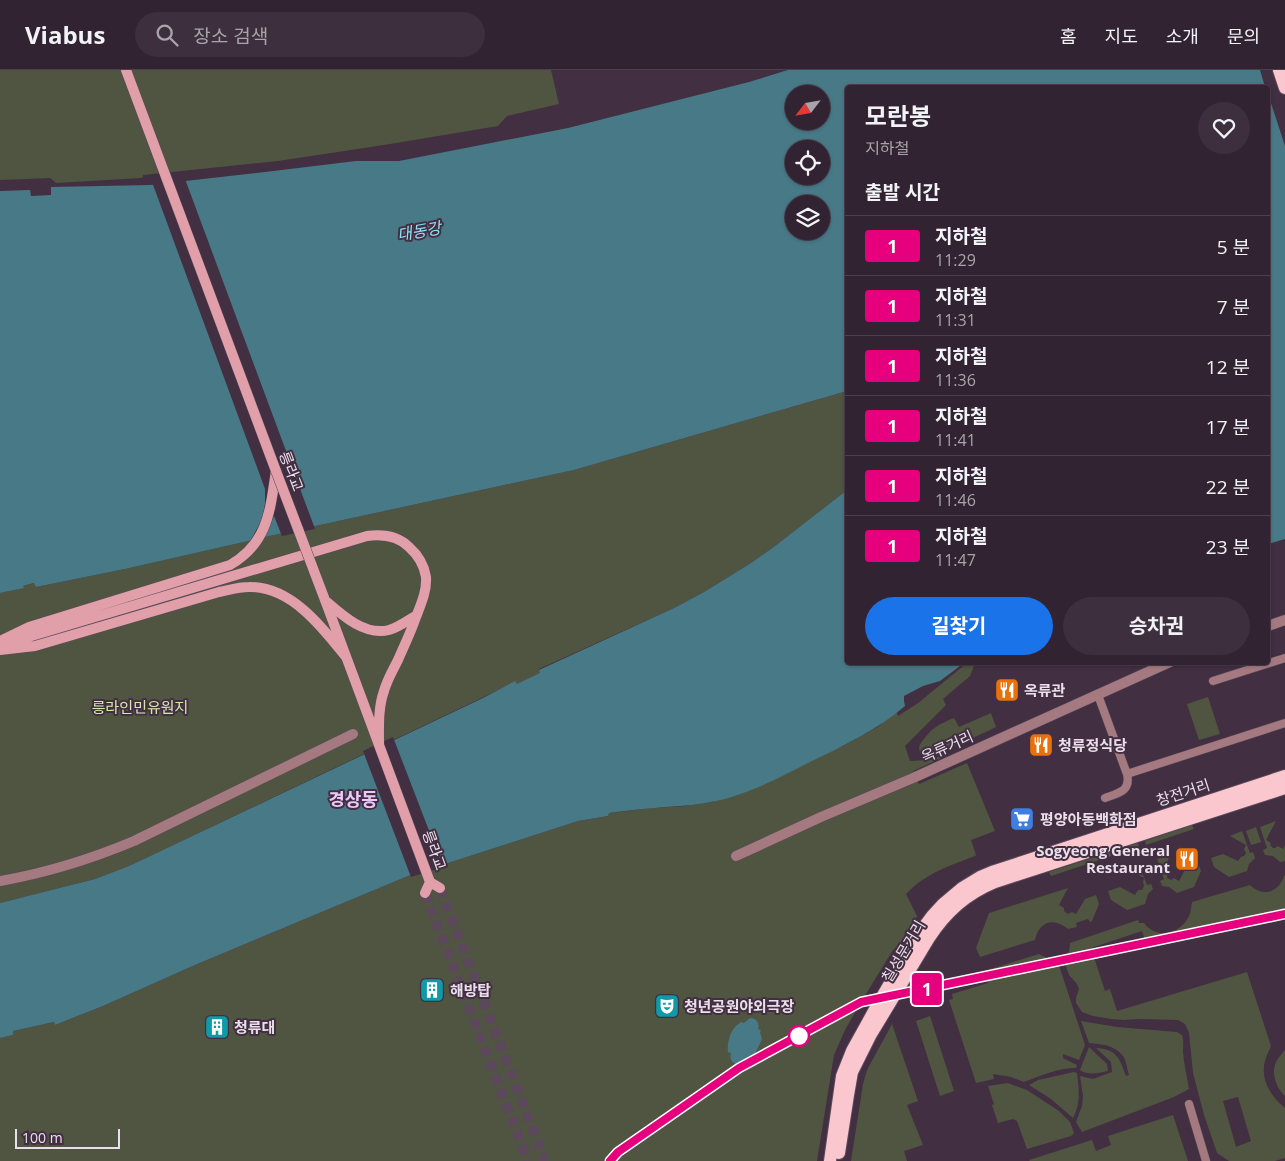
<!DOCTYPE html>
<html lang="ko">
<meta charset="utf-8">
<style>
:root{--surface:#322332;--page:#3d2f3e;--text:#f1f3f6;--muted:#a8a4ac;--line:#4d404d;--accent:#1a73e8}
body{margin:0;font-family:"Open Sans","Noto Sans KR",sans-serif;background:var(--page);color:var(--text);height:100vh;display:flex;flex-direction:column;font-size:19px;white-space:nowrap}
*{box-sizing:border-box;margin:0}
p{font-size:16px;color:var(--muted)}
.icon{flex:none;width:28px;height:28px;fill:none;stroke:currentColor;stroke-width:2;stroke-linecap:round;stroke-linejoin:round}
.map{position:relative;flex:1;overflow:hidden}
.details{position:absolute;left:845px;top:15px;width:425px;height:580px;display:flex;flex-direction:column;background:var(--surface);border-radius:5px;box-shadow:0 1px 4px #0004,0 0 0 1px var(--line)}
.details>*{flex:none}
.badge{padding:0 10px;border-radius:4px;font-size:18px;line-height:32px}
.needle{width:32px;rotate:239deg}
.fabs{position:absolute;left:785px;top:15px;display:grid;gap:10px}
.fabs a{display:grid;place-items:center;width:45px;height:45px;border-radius:50%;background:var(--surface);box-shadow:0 1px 4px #0004,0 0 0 1px var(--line);font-size:25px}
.scale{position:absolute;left:15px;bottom:12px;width:105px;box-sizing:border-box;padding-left:5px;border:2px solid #ebdfeb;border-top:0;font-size:14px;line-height:18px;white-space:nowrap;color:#ebdfeb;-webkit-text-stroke:4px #422f42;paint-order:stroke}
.map>.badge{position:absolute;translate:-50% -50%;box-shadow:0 0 0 2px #fff}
h2{padding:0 20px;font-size:19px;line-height:45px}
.round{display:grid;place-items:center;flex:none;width:52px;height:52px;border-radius:26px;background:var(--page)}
.headline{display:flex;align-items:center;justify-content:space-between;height:85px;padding:0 20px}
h1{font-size:24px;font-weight:700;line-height:38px}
.button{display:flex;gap:10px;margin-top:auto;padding:10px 20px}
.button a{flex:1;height:58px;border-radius:30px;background:var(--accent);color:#fff;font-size:20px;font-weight:700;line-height:58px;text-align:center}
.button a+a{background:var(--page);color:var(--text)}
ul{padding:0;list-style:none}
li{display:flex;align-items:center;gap:15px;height:60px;padding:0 20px;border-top:1px solid var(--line)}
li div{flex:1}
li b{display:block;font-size:19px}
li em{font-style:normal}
li .badge{min-width:55px;font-weight:700;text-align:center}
header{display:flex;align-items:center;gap:30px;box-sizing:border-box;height:70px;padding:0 25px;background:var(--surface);border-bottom:1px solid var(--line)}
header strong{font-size:24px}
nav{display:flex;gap:28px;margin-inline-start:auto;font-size:18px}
.search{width:350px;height:45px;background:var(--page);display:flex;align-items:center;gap:12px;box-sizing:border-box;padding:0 18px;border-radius:28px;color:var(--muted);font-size:19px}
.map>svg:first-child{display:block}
.green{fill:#4f5540;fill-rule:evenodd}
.water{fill:#487987;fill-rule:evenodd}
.pier{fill:#422f42}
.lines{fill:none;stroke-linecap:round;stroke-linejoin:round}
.secondary-tunnel{stroke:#5b495b;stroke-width:10;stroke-dasharray:10 5;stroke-linecap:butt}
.minor-casing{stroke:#5d4b5d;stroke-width:9}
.tertiary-casing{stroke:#5d4b5d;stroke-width:11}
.secondary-casing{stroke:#5d4b5d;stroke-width:11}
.primary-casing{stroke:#5d4b5d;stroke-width:14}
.minor{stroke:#a47a80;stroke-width:8}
.tertiary{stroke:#a47a80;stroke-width:10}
.secondary{stroke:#e19faa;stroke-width:10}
.primary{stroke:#fbc7ce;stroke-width:12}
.secondary-bridge-casing{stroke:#5d4b5d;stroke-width:11;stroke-linecap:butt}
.secondary-bridge{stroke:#e19faa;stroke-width:10}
.line-casing{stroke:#fff;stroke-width:11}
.line{stroke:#e6007e;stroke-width:8}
.stop-dot{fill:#fff;stroke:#e6007e;stroke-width:2.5}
.labels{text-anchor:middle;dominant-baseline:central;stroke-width:4;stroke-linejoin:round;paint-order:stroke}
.street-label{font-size:15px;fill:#ebdfeb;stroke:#422f42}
.poi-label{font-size:15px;font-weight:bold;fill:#ebdfeb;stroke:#422f42;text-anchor:start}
.park-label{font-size:15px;fill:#d7e9a8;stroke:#422f42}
.water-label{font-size:16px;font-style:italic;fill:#8de0f7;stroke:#422f42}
.quarter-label{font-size:18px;font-weight:bold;fill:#ebc7fb;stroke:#422f42}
</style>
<header>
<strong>Viabus</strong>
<div class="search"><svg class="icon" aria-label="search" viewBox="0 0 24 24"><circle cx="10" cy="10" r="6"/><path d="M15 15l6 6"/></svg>장소 검색</div>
<nav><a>홈</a><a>지도</a><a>소개</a><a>문의</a></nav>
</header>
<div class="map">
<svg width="1285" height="1091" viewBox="0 0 1285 1091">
<rect width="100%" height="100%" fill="#422f42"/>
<!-- green -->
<path class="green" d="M0 0H551L559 34 507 46 498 56 384 75 278 91 143 105V107L141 108 56 113 50 108 0 110Z
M847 321V420L775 476 751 493 704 522 674 538 539 599 541 603 516 615 515 612 129 796 95 809 0 833V523L23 518V516L35 513 36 517 125 499 283 463 574 400Z
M967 593H975L970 606 943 629 946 635 905 676 910 691 926 690 946 685V686L913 701 919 714 967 693 995 761 971 770 976 785 975 786C949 796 926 803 906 824L917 846 903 870 893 880 861 932 845 960 834 985 817 1091H0V968L13 965V961L54 952 55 955 103 936 195 895 408 806 578 751 608 746 609 743 653 738 686 736 712 732 843 676 877 657 897 642 898 646 918 633Z
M1208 627 1220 664 1199 670 1187 634Z
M991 643 996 657C977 666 942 684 921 683 917 677 920 674 924 669 934 656 940 654 954 648L959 657Z
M1276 751 1266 770 1271 773 1270 775 1273 778H1275L1278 776 1283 779 1285 775V791L1280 792 1273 786 1265 785 1263 780 1267 778 1260 757Z
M1192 755 1194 759 1146 775 1145 771Z
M1256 757 1261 772 1251 775 1246 761Z
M1242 761 1250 783 1253 782 1255 788 1249 794 1247 801 1229 807 1214 797 1211 788 1223 784 1238 791 1241 787 1244 786 1246 783 1244 779 1246 775 1230 766Z
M1138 773 1139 777 1051 806 1049 802Z
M1170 785 1163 802 1167 804V808L1171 810 1174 808 1179 811 1187 796 1198 792 1201 801 1194 817 1177 823 1169 817 1162 816 1160 811 1164 809 1157 789Z
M1139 795 1147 815 1151 814 1153 819 1148 824 1145 834 1127 840 1111 830 1108 821 1120 817 1135 825 1138 820H1142L1144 816 1143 812 1144 808 1128 799Z
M1285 805V838L1182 871 1181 867 1147 877 1142 861 1091 878 1105 921 1110 919 1117 941 1247 902 1271 976C1269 981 1266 986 1265 991 1260 1009 1271 1027 1285 1038V1088L1275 1091H1229L1217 1083 1204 1045 1193 1003 1189 963 1185 954 1178 950 1139 949 1123 950 1111 949 1093 946 1082 942 1076 933V928L1079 919 1077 914 1069 905 1063 888 1069 882 1070 873 1138 850 1139 853H1144C1156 869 1178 865 1188 848 1191 843 1191 838 1192 832L1250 815C1263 828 1279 822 1284 806ZM1238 1027 1251 1071 1236 1077 1223 1031Z
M1068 818 1059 835 1064 838V841L1068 844 1072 842 1076 844 1085 829 1096 825 1099 834 1092 851 1090 852 1088 849 1076 853 1077 857 1068 859C1054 847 1039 851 1035 870L980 887 976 878 989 843Z
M1039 884 1049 889H1057L1085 975 1079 990 1063 984V988L1077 995 1076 998C1058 998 1040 1006 1024 1012L1011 1007 993 1004 994 1009 976 1013 949 930 953 929 952 924 988 913 984 901Z
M930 946 954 1021 940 1026 916 951Z
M1081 951 1117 957 1177 962 1182 965C1184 971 1183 976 1183 982 1184 994 1187 1007 1189 1019L1174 1027 1082 1062 1076 1052 1082 1036 1083 1026 1080 1006 1093 1009 1112 1002 1111 992 1096 978C1116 979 1120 988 1126 1006L1129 1005C1127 999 1126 990 1123 986 1114 975 1102 974 1089 973Z
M892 954 918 1031 907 1035 923 1075 904 1081 907 1091H851L863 1014 867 1000Z
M1089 977 1107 994 1108 1001C1099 1003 1088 1006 1080 1000Z
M1284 981H1285V1026C1276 1018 1271 1003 1276 992 1278 988 1281 985 1284 981Z
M1074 1002 1077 1003C1079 1019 1081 1033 1073 1048L1051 1029 1029 1015 1038 1010Z
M1008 1013 1027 1020 1059 1041 1070 1052 1074 1063 1071 1066 1027 1079 1017 1051 1013 1049 998 1053 992 1035 994 1034 988 1016Z
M1173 1045 1188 1091H1030L1029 1090 1092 1070 1096 1081 1111 1075 1108 1066Z"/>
<!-- water -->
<path class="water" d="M788 0H1285V469L1268 474V18H848L847 321 574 400 283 463 125 499 36 517 34 513 23 516 24 518 0 523V121L30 120 31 126 51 125V117L150 115 265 102 356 91H399L568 58 749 12ZM794 24H821V51H794ZM794 79H821V106H794ZM794 134H821V161H794Z
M847 420 848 592 964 593 940 611 923 616 904 626V631L905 636C877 660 843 676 810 692 779 708 747 725 711 732 693 736 674 736 655 738 639 739 624 741 609 743L608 746 578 751 408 806 195 895 103 936 55 955 54 952 13 961V965L0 968V833L95 809 129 796 483 628 515 611 517 614 540 603 539 600 674 538 704 522 751 493 775 476Z
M750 948C756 948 760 953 758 959L761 960 760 962 762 969 755 984 749 988 748 990H745L742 994C734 996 729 991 731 983L728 982C727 975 729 964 735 957 737 955 739 954 741 952L744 953Z"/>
<!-- pier -->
<path class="pier" d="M1260 0H1285V76L1268 24V18L1265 17Z
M185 109 315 459 282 466 274 446 263 470 249 473 259 455 263 445 265 433V419L152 112Z
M393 667 443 797 411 807 363 681Z"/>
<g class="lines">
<!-- secondary-tunnel -->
<path class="secondary-tunnel" d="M440 818 545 1091
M425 823 528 1091"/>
<defs>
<path id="minor" d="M1213 611 1285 588
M1098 625 1127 704 1285 653
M1105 728C1119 723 1131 721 1127 704
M1189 1034 1206 1091"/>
<path id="tertiary" d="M1268 556 1285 550
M736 786 821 747 913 708 1170 592
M0 811C46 803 91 789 134 771L353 664"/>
<path id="secondary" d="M325 530 430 812
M326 531C343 546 365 566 389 560 399 557 408 550 417 545
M0 571 29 557 230 495C268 473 270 441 276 401L126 0
M8 573 367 466C382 464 398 466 409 477 418 485 424 494 426 507 427 521 421 534 416 547 411 562 404 576 398 590 393 600 387 610 384 621 378 638 379 656 379 674
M0 580 35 576 219 522C229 520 239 517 249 517 291 516 323 558 346 587
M430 812 440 818
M425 823 430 812"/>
<path id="primary" d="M1279 0 1285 18
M839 1083 848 1025 852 1002 870 966 929 868C946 842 966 824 995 812L1285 718
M830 1091 842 1006 852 981 879 932 920 862 932 846 943 834 962 818 980 807 992 802 1285 706"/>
</defs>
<!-- minor casing -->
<use href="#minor" class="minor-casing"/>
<!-- tertiary casing -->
<use href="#tertiary" class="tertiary-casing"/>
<!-- secondary casing -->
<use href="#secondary" class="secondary-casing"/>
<!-- primary casing -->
<use href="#primary" class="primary-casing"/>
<!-- minor -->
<use href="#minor" class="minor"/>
<!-- tertiary -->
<use href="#tertiary" class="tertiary"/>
<!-- secondary -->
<use href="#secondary" class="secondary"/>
<!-- primary -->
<use href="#primary" class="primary"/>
<defs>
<path id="secondary-bridge" d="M276 401 325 530"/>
</defs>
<!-- secondary-bridge casing -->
<use href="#secondary-bridge" class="secondary-bridge-casing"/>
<!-- secondary-bridge -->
<use href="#secondary-bridge" class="secondary-bridge"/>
</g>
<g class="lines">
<defs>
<path id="line" d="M610 1091 618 1082 739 998 861 932 1285 844"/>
</defs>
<!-- line casing -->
<use href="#line" class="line-casing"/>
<!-- line -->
<use href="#line" class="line"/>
</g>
<!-- icons -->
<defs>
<symbol id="restaurant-square" viewBox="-11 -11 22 22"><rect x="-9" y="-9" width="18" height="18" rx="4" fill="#e8710a" stroke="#422f42"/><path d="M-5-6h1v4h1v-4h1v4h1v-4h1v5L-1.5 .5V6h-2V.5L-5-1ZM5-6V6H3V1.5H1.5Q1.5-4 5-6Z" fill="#fff"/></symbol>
<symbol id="supermarket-square" viewBox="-11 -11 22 22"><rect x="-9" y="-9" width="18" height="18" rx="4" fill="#3f7fe0" stroke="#422f42"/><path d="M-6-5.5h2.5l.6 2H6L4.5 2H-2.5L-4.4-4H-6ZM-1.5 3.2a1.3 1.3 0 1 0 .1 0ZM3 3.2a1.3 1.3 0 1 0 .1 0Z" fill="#fff"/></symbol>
<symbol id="building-square" viewBox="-11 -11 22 22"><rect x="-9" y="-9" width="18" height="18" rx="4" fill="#0f9aa8" stroke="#422f42"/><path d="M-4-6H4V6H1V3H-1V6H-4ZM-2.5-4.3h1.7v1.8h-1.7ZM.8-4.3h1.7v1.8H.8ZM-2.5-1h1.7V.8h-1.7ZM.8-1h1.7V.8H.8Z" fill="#fff"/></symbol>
<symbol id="theatre-square" viewBox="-11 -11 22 22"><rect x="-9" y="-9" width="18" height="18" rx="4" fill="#0f9aa8" stroke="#422f42"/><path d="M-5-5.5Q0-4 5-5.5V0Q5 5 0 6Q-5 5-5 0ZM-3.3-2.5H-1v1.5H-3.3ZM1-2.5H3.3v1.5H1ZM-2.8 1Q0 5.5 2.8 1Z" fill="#fff"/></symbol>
</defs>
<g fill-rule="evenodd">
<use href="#restaurant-square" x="993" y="606" width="28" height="28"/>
<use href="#restaurant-square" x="1027" y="661" width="28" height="28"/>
<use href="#supermarket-square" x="1008" y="735" width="28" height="28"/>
<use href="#restaurant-square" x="1173" y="775" width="28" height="28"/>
<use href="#building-square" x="418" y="906" width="28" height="28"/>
<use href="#theatre-square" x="653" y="922" width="28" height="28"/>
<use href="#building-square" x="203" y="943" width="28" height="28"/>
</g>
<!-- markers -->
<circle class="stop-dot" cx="799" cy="966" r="10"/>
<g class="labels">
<!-- street labels -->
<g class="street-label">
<text transform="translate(292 401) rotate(69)">릉라교</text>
<text transform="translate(947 676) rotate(-24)">옥류거리</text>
<text transform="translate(1183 722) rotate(-18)">창전거리</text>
<text transform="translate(435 780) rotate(70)">릉라교</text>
<text transform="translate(903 881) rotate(-59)">칠성문거리</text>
</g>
<!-- poi labels -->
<g class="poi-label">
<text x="1024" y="620">옥류관</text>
<text x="1058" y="675">청류정식당</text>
<text x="1040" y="749">평양아동백화점</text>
<text x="1170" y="780" text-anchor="end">Sogyeong General<tspan x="1170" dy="17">Restaurant</tspan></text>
<text x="450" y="920">해방탑</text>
<text x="684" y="936">청년공원야외극장</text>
<text x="234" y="957">청류대</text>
</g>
<!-- park labels -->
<g class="park-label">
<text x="140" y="637">릉라인민유원지</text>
</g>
<!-- water labels -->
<g class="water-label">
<text transform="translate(419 161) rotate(-10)">대동강</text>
</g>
<!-- quarter labels -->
<g class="quarter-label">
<text x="353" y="729">경상동</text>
</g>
</g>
</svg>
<div class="fabs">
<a><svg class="needle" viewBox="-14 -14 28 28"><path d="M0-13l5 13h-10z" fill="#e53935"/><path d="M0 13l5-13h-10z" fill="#a8a4ac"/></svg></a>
<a><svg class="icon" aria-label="locate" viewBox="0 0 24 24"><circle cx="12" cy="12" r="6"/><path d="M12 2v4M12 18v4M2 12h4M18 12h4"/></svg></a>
<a><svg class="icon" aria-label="layers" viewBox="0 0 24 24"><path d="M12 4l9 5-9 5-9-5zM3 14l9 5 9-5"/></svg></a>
</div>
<div class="scale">100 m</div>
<b class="badge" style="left:927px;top:919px;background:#e6007e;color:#fff">1</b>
<section class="details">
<div class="headline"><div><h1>모란봉</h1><p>지하철</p></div><a class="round"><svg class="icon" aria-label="heart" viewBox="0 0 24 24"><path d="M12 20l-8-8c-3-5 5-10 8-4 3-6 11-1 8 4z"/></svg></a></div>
<h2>출발 시간</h2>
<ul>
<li><span class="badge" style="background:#e6007e;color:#fff">1</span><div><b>지하철</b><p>11:29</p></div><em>5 분</em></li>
<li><span class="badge" style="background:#e6007e;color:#fff">1</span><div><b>지하철</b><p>11:31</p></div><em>7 분</em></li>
<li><span class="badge" style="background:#e6007e;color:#fff">1</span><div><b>지하철</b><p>11:36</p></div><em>12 분</em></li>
<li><span class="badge" style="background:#e6007e;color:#fff">1</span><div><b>지하철</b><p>11:41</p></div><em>17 분</em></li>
<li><span class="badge" style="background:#e6007e;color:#fff">1</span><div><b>지하철</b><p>11:46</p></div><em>22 분</em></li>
<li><span class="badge" style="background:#e6007e;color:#fff">1</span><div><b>지하철</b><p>11:47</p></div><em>23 분</em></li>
</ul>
<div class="button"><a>길찾기</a><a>승차권</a></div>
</section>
</div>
